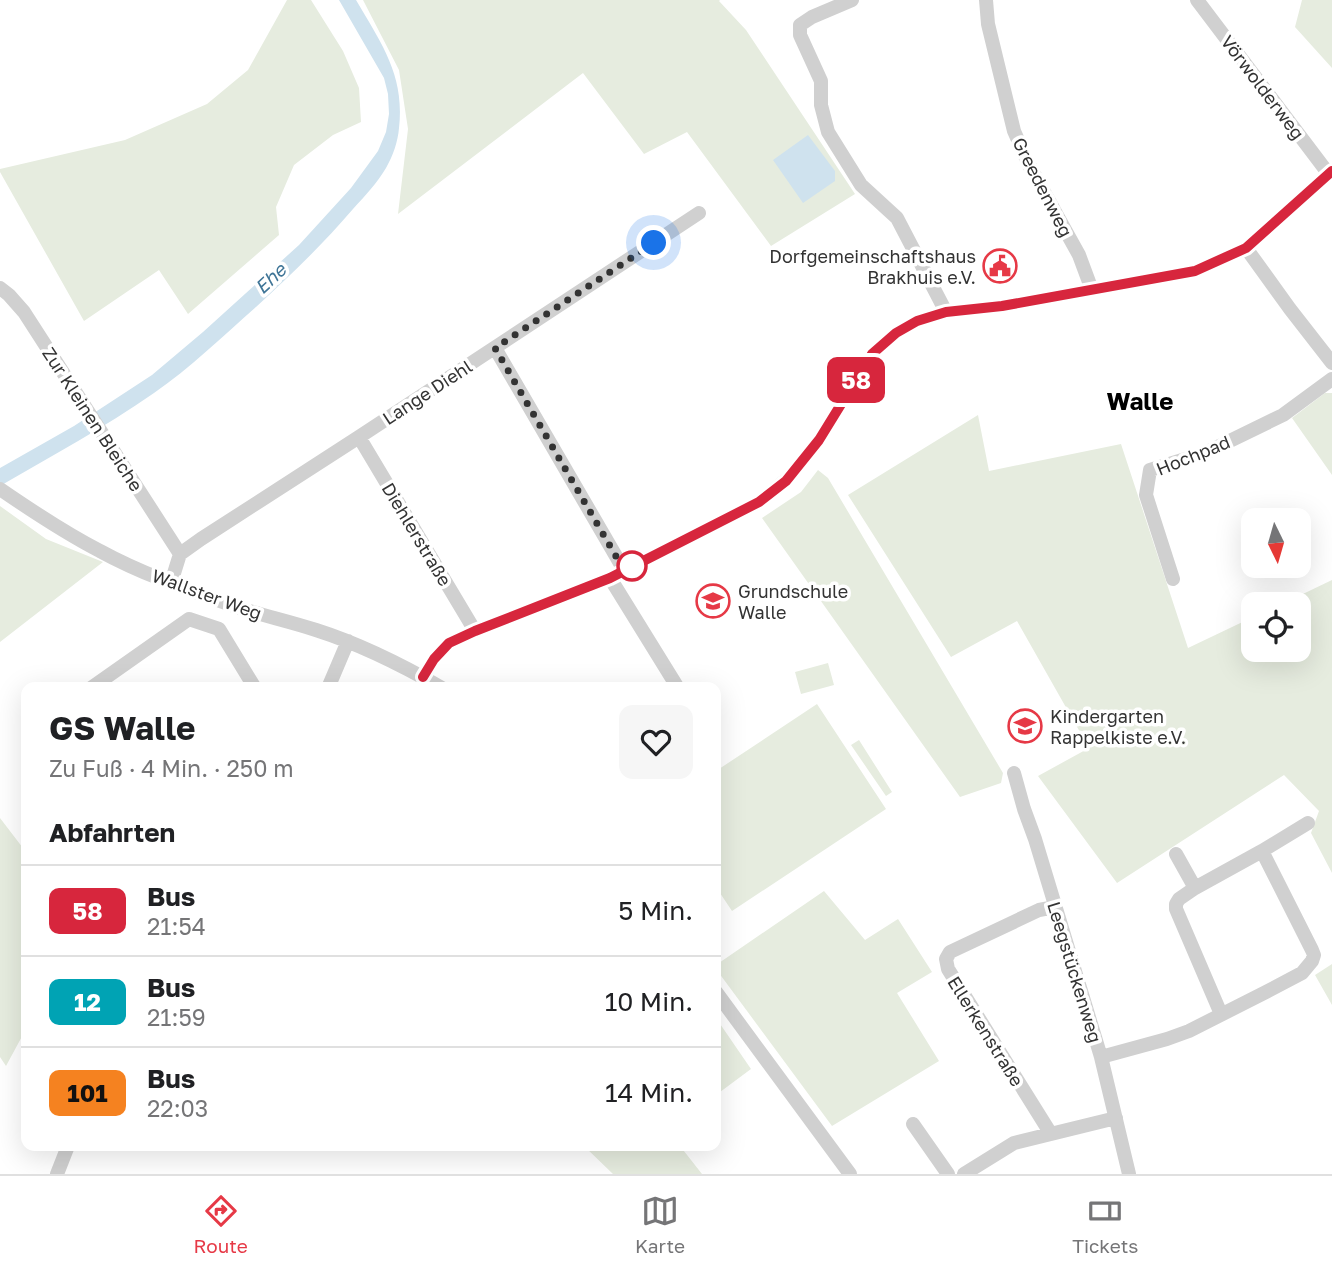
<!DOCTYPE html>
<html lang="de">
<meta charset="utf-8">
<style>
:root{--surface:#fff;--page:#f6f6f6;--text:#202124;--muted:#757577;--line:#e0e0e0;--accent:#e63946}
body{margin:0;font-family:"Golos Text",sans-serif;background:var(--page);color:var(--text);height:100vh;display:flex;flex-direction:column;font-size:26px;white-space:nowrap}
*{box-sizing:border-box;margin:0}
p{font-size:23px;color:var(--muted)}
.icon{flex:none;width:38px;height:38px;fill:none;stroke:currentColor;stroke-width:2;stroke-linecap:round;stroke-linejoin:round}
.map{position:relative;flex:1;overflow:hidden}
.side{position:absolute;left:21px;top:682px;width:700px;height:469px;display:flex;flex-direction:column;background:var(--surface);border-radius:14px;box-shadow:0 7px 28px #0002}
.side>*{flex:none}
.badge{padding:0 14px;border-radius:10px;font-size:24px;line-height:46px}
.needle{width:46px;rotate:175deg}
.fabs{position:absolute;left:1241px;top:508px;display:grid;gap:14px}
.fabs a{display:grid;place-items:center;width:70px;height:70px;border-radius:14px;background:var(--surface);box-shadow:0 7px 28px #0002;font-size:35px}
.you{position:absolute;width:35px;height:35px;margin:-18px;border:5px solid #fff;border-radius:50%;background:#1a73e8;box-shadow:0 0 0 10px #1a73e833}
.map>.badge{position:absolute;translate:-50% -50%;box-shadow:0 0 0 4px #fff}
h2{padding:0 28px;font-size:26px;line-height:63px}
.round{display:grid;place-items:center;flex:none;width:74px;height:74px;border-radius:14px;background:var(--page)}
.headline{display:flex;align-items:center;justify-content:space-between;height:119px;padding:0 28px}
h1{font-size:33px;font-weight:700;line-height:52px}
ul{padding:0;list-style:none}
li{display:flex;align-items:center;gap:21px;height:91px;padding:0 28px;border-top:2px solid var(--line)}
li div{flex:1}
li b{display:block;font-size:26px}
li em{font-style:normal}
li .badge{min-width:77px;font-weight:700;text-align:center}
.tab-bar{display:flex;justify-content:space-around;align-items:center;height:98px;border-top:2px solid var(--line);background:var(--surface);font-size:19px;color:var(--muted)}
.tab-bar a{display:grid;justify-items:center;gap:4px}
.tab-bar .selected{color:var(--accent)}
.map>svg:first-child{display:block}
.green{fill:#e6ecdf}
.water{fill:#cfe2ee}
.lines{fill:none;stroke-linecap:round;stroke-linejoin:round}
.minor{stroke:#d0d0d0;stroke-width:14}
.line-casing{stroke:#fff;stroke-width:16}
.line{stroke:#d7263d;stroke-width:10}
.walk{stroke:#333;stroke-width:7;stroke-dasharray:0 12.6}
.stop-dot{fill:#fff;stroke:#d7263d;stroke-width:3.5}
.labels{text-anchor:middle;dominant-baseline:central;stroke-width:7;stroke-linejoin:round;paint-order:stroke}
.street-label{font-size:18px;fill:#333;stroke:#fff}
.poi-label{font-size:18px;fill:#333;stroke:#fff;text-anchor:start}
.water-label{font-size:19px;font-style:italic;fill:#3f7597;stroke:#fff}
.district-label{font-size:24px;font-weight:bold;fill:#000;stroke:#fff}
</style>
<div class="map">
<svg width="1332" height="1174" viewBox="0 0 1332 1174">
<rect width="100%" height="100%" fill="#fff"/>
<!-- green -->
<path class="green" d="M287 0H311L343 51 359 88 361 122 333 135 294 165 276 207 279 235 188 314 159 270 84 321 0 172V169L125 140 207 104 248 70Z
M363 0H720L719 1 746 30 855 194 771 246 687 132 644 154 583 73 398 214 408 129 399 70Z
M1302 0H1332V68L1295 27Z
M1325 393H1332V475L1292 418Z
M978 415 989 471 1121 444 1188 648 1253 617V649H1298V604H1282L1332 580V873L1311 833 1319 811 1284 775 1117 883 1038 776 1089 748 1017 621 951 657 848 495Z
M818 470 828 478 1003 773 1001 783 960 797 762 518 801 492Z
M0 506 46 539 103 562 0 642Z
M828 663 834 685 801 694 795 672Z
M817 704 886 809 732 911 716 887V771Z
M859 740 892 792 886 796 851 745Z
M0 818 26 852V1029L6 1066 0 1057Z
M824 891 865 940 898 919 932 972 897 993 939 1061 832 1126 716 969V965Z
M1332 964V1005L1315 975Z
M716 1018 751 1069 716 1095Z
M584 1146H680L702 1174H613Z"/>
<!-- water -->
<path class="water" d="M339 0H356C381 43 405 75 399 128 398 141 393 156 386 168 377 183 365 196 353 209 323 244 290 276 256 307 224 335 189 369 154 393 105 427 52 456 0 486V468L74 426 152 375 203 332 299 245 351 188 378 151 386 132 389 114 388 94 384 78Z
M808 135 835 171V181L803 203 773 160Z"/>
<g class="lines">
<!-- minor -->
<path class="minor" d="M852 0 812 17 800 25V35L821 81V105L828 132 861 185 897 218 946 312
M986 0 988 24 1014 131 1029 165 1079 255 1092 290
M1197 0 1328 173
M1246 248 1290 309 1332 363
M0 288 9 295 24 312 180 554
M495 348 624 570
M359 437 475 631
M0 489C32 511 65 533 100 551 142 574 189 590 234 606 260 615 289 621 316 630 360 644 402 665 442 688
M610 578 678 688
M1173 579 1146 495 1150 470 1205 453 1283 415 1332 379
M171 583 180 554 201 539 359 437 699 213
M423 677 434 659 449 643 475 631 610 578 759 502 786 480 814 447 872 354 896 333 917 321 946 312 1002 306 1195 271 1246 248 1332 171
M91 688 189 619 219 629 255 688
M328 688 348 641
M1014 773 1024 809 1035 839 1101 1057 1129 1174
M1262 851 1308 823
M1176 854 1195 888
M716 992 850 1174
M1101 1057 1167 1039 1189 1031 1266 992 1302 973 1312 961 1314 955 1312 950 1262 851 1195 888 1179 899 1176 904V909L1221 1014
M913 1124 948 1174
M1051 1134 948 969 946 959 950 952 1039 910 1055 907
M57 1174 68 1146
M964 1174 1014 1143 1116 1118"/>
</g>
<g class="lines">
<defs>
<path id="line" d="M423 677 434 659 449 643 475 631 610 578 759 502 786 481 819 440 872 354 896 333 917 321 946 312 1002 306 1195 271 1246 248 1332 171"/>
</defs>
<!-- line casing -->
<use href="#line" class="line-casing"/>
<!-- line -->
<use href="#line" class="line"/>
<!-- walk -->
<path class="walk" d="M632 566 624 570 495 348 654 243"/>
</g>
<!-- icons -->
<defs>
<symbol id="civic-ring" viewBox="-11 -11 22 22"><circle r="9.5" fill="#fff" stroke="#e63946" stroke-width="1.5"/><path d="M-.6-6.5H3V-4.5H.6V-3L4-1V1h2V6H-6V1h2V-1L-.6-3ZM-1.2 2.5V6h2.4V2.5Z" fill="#e63946"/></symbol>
<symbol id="school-ring" viewBox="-11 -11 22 22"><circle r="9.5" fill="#fff" stroke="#e63946" stroke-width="1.5"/><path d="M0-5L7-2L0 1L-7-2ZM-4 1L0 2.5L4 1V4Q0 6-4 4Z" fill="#e63946"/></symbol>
</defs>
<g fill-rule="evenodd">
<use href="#civic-ring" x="981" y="247" width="38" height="38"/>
<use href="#school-ring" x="694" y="582" width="38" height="38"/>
<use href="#school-ring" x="1006" y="707" width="38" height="38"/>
</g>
<!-- markers -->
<circle class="stop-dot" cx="632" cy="566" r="14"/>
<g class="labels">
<!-- street labels -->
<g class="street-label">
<text transform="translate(1263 87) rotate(53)">Vörwolderweg</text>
<text transform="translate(1043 187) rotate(63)">Greedenweg</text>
<text transform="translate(427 392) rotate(-33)">Lange Diehl</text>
<text transform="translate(93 419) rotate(57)">Zur Kleinen Bleiche</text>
<text transform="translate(1193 455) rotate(-22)">Hochpad</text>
<text transform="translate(417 534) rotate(59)">Diehlerstraße</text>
<text transform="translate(207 594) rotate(20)">Wallster Weg</text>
<text transform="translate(1075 972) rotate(73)">Leegstückenweg</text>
<text transform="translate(986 1031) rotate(58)">Ellerkenstraße</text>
</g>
<!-- poi labels -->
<g class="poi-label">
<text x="976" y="256" text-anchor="end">Dorfgemeinschaftshaus<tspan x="976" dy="21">Brakhuis e.V.</tspan></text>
<text x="738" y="591">Grundschule<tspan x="738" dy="21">Walle</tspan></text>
<text x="1050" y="716">Kindergarten<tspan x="1050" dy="21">Rappelkiste e.V.</tspan></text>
</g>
<!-- water labels -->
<g class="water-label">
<text transform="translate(270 278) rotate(-43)">Ehe</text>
</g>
<!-- district labels -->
<g class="district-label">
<text x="1140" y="400">Walle</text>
</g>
</g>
</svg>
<div class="fabs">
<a><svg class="needle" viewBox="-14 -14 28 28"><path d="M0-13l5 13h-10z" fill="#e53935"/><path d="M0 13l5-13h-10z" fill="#757577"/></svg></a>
<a><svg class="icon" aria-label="locate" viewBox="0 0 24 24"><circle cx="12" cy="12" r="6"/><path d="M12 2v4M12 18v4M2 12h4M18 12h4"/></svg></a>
</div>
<div class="you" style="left:654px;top:243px"></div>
<b class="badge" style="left:856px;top:380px;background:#d7263d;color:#fff">58</b>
<section class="side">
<div class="headline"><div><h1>GS Walle</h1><p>Zu Fuß · 4 Min. · 250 m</p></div><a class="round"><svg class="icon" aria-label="heart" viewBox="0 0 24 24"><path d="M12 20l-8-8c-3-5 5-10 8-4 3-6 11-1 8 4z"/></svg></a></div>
<h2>Abfahrten</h2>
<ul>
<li><span class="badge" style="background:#d7263d;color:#fff">58</span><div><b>Bus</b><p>21:54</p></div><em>5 Min.</em></li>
<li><span class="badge" style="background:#00a3b4;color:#fff">12</span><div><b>Bus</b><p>21:59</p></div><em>10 Min.</em></li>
<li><span class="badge" style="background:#f58220;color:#111">101</span><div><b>Bus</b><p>22:03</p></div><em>14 Min.</em></li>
</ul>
</section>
</div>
<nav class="tab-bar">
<a class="selected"><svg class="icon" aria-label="directions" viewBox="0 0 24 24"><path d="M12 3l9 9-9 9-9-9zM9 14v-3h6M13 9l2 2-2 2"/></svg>Route</a>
<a><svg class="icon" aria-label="map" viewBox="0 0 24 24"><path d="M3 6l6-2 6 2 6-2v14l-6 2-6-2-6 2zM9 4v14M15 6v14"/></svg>Karte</a>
<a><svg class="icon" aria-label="tickets" viewBox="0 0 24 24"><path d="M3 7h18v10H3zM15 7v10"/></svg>Tickets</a>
</nav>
